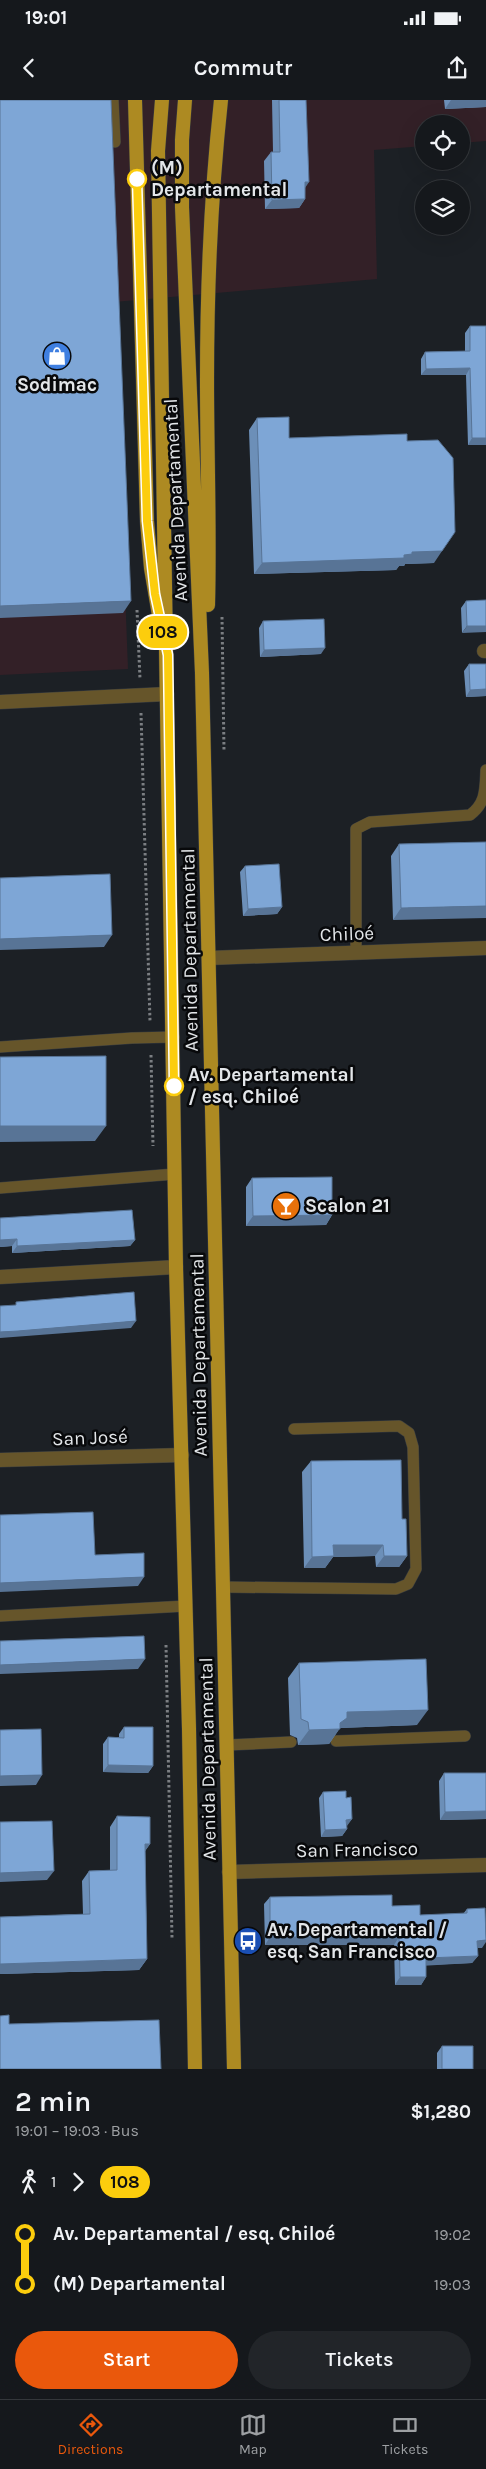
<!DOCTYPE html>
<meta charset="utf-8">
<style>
:root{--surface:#15181c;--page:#222529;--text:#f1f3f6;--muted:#9da0a3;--line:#34373b;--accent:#ea580c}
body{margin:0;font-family:Karla,sans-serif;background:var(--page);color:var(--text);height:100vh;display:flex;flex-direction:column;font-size:19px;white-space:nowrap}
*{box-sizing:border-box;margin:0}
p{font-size:16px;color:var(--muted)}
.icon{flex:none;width:28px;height:28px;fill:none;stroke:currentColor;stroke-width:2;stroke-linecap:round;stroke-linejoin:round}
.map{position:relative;height:1969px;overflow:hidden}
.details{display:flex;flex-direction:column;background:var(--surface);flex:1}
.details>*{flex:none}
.badge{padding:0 10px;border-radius:16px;font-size:18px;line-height:32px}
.fabs{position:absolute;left:415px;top:15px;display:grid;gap:10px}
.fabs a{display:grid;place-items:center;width:55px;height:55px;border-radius:50%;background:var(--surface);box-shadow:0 5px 20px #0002,0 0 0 1px var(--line);font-size:25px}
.map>.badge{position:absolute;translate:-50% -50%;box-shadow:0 0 0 2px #fff}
.legs{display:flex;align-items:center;gap:8px;height:55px;padding:0 15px;font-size:16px}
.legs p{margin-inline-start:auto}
.summary{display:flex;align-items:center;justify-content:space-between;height:85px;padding:0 15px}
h1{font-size:28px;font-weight:600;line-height:38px}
.action{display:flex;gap:10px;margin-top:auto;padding:10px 15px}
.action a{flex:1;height:58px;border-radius:30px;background:var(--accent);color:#fff;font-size:20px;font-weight:600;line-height:58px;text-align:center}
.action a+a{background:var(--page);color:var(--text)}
ul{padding:0 15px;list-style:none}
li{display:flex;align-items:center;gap:18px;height:50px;font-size:19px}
li i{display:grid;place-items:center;width:8px;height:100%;margin:0 6px;background:currentColor}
li i::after{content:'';width:12px;height:12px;margin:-6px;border:4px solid;border-radius:50%;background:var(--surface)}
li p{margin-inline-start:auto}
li:first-child i{background:linear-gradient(#0000 50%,currentColor 0)}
li:last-child i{background:linear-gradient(currentColor 50%,#0000 0)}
.status{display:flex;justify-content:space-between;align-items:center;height:35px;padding:0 25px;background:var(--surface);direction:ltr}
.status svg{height:14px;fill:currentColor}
header{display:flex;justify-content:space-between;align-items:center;height:65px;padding:0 15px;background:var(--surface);font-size:22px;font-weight:600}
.tabs{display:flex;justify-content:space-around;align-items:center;height:70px;border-top:1px solid var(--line);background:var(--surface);font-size:14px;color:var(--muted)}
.tabs a{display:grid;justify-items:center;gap:2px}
.tabs .on{color:var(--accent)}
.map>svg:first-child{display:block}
.commercial{fill:#332027}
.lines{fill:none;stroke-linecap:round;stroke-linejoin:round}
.service-casing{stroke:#383c40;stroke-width:12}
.minor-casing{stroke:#383c40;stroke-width:15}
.primary-casing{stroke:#383c40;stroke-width:15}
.path{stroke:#7b7e82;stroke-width:3;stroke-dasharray:2.5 2.5;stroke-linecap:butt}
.service{stroke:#66552a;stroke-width:11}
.minor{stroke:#66552a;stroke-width:14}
.primary{stroke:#ad8a22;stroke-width:14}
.wall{fill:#6c8fb8}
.shaded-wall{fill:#587496}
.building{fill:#7ea6d6;stroke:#587496}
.line-1-casing{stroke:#fff;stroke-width:11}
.line-1{stroke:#fccd0d;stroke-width:8}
.stop-1-dot{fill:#fff;stroke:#fccd0d;stroke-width:2.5}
.labels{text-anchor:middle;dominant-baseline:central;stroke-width:5;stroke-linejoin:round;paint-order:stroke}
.stop-label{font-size:19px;font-weight:bold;fill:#e3e6e9;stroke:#08090b;text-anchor:start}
.poi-label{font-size:19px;font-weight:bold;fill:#e3e6e9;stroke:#08090b;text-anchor:start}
.street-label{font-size:19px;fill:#e3e6e9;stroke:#08090b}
</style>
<div class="status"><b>19:01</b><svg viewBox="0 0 49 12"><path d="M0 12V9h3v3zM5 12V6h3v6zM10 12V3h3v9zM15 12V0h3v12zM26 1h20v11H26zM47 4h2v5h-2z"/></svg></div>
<header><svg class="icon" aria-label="back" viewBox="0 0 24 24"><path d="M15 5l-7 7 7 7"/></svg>Commutr<svg class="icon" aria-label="share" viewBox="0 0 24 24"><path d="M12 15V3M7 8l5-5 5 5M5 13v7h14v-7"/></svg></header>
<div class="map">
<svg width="486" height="1969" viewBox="0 0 486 1969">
<rect width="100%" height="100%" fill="#1c2025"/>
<!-- commercial -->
<path class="commercial" d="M0 0H486V41L461 43V24H424V46L374 50 377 179 114 202 128 569 0 575Z"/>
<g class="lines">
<defs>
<path id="service" d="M113 0 115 42
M356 853V729L370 722 470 715C486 703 485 690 486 670
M0 947 132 938 174 937
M0 1088 175 1074
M223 1487 396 1489 408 1484 416 1469 413 1347 409 1333 399 1326 294 1329
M0 1516 186 1506
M336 1641 465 1636
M227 1645 291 1642"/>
<path id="minor" d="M484 551H486
M0 602 167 594
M209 858 486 848
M0 1177 176 1167
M0 1360 182 1355
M229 1772 486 1765"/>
<path id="primary" d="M135 0 147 421 151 468 160 521
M162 0 158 51 176 1167 189 1629 195 1969
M185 0 182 40V107L202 573 234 1969
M208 505C210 430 207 355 207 280 207 187 211 93 221 0"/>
</defs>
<!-- service casing -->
<use href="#service" class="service-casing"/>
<!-- minor casing -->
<use href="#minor" class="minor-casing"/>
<!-- primary casing -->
<use href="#primary" class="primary-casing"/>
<!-- path -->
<path class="path" d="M137 510 140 579
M222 517 224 651
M141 613 150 921
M151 955 153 1046
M166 1545 172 1838"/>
<!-- service -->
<use href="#service" class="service"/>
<!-- minor -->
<use href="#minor" class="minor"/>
<!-- primary -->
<use href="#primary" class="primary"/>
</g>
<!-- wall -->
<path class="wall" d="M272 0H306L305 99 299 108 265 109 264 61 271 52H273Z
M444 0H486V7L445 9Z
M470 226 486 345H468L466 275H421V259L425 252 465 251V233Z
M257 318 289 338 407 341 434 463 405 464 404 466H399L396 470 254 474 249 330Z
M486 500 462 533 461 508 466 501Z
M263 521 321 554 260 557 259 528Z
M469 564 486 596 466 597 464 571Z
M486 742 393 820 391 756 399 744Z
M245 766 282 807 277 814 243 816 240 772Z
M252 1078 332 1115 326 1125 246 1126V1087Z
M0 1118 135 1140 130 1146 12 1153V1146L0 1147Z
M311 1361 402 1419 407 1456 399 1467H376L375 1456 333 1457 325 1468H304L302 1372Z
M299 1563 417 1625 340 1628 329 1644 298 1645 297 1638 290 1635 288 1578Z
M124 1627 153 1666 148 1673 103 1672V1644L108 1637H119V1634Z
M444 1673H486V1719L440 1720 439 1681Z
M323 1692 346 1698 352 1719 346 1726 347 1729 342 1736 321 1737 319 1698Z
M117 1716 150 1744 145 1751 147 1859 139 1870 0 1874V1817L83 1814 82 1781 89 1771 110 1770V1727Z
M270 1797 392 1806 420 1815 463 1814 467 1809 482 1848H477L478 1856 472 1863 426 1865V1877L421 1885H395L394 1845H265L264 1804Z
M442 1946 473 1969H437V1953Z"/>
<!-- shaded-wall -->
<path class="shaded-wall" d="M451 0H486V7L445 9Z
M305 82H309L303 91Z
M305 99 299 108 265 109 272 100Z
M470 268 466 275H421L426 269Z
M472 338H486V345H468Z
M442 451 434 463 405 464 404 466H399L396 470 254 474 262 463 404 455 412 452Z
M131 501 123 513 0 518V506Z
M467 526H486V532L462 533Z
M325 548 321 554 260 557 264 550Z
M486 589V596L466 597 470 590Z
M486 806V818L393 820 401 808Z
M282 807 277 814 243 816 248 809Z
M112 835 104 847 0 850V839Z
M0 1026H106L95 1041 0 1042Z
M332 1115 326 1125 246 1126 253 1116Z
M17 1139 12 1146 0 1147V1140Z
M135 1140 130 1146 12 1153 17 1146Z
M136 1221 131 1228 0 1238V1232Z
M333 1445H383L375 1456 333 1457 325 1468H304L312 1457Z
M384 1456H407L399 1467H376Z
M144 1477 138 1486 0 1492V1483Z
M145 1559 138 1569 0 1574V1565Z
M428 1610 417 1625 340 1628 329 1644 298 1645 309 1630 347 1612Z
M108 1665 153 1666 148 1673 103 1672Z
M42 1675 36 1685 0 1686V1676Z
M486 1711V1719L440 1720 445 1712Z
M352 1719 347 1726H341L346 1720Z
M347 1729 342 1736 321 1737 325 1730Z
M145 1744H150L143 1754Z
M54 1771 47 1780 0 1782V1773Z
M270 1837H399L394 1845H265Z
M486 1840V1842L482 1848H472L477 1841Z
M478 1856 472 1863 420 1866 426 1858Z
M147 1859 139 1870 0 1874V1864Z
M400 1877H426L421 1885H395Z"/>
<!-- building -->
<path class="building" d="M0 0H111L131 501 0 506Z
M279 0H306L309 82H305V99L272 100 271 52H280Z
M470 226H486V338H472L470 268 426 269 425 252 470 251Z
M289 317V338L407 334V341L438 340 453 358 455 432 442 451 412 452V454L404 455V458L262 463 257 318Z
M486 500V526H467L466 501Z
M324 519 325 548 264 550 263 521Z
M469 564H486V589L470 590Z
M486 742V806L401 808 399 744Z
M279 764 282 807 248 809 245 766Z
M110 774 112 835 0 839V778Z
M106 956V1026H0V957Z
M332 1077V1115L253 1116 252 1078Z
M132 1110 135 1140 17 1146V1139L0 1140V1118Z
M134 1192 136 1221 18 1231 0 1232V1206L16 1205V1202Z
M401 1360 402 1419H406L407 1456H384L383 1445H333L334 1456 312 1457 311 1361Z
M93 1412 95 1455 144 1453V1477L0 1483V1415Z
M144 1536 145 1559 0 1565V1541Z
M426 1559 428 1610 347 1612V1618L340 1623V1629L309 1630 308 1622 301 1619 299 1563Z
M124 1627H153V1666L108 1665V1637L124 1638Z
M41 1629 42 1675 0 1676V1630Z
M444 1673H486V1711L445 1712Z
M346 1691V1698L351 1697 352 1719 346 1720 347 1729 325 1730 323 1692Z
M117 1716 150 1717V1744H145L147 1859 0 1864V1817L90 1814 89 1771 117 1770Z
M52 1721 54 1771 0 1773V1722Z
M392 1795V1806L420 1805V1815L467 1813V1809L485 1808 486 1840 477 1841 478 1856 426 1858V1877H400L399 1837H270V1797Z
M9 1915V1924L159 1920 161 1969H0V1916Z
M442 1946H473V1969H442Z"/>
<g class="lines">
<defs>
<path id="line-1" d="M137 79 147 421 155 494 168 555 174 986"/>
</defs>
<!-- line-1 casing -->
<use href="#line-1" class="line-1-casing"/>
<!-- line-1 -->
<use href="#line-1" class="line-1"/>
</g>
<!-- icons -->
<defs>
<symbol id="shop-disc" viewBox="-11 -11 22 22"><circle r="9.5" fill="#3f7fe0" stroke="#08090b"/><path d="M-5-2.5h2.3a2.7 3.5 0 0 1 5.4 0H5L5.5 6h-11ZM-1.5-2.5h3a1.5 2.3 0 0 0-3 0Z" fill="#fff"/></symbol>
<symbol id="bar-disc" viewBox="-11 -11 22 22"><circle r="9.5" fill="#e8710a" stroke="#08090b"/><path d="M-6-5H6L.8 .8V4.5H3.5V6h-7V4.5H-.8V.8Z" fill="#fff"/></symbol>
<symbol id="bus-disc" viewBox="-11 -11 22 22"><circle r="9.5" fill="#1a4fb4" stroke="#08090b"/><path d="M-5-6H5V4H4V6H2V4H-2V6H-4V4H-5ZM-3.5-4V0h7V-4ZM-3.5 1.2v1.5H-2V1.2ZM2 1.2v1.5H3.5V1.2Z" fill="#fff"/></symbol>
</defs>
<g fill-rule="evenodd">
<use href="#shop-disc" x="41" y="240" width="32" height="32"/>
<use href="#bar-disc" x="270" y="1090" width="32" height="32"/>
<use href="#bus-disc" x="232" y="1825" width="32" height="32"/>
</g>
<!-- markers -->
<g class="stop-1-dot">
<circle cx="137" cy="79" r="9"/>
<circle cx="174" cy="986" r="9"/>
</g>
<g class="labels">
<!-- stop labels -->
<g class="stop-label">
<text x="151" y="68">(M)<tspan x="151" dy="22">Departamental</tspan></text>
<text x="188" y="975">Av. Departamental<tspan x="188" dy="22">/ esq. Chiloé</tspan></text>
</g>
<!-- poi labels -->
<g class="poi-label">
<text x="57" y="285" text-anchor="middle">Sodimac</text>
<text x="305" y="1106">Scalon 21</text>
<text x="267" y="1830">Av. Departamental /<tspan x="267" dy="22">esq. San Francisco</tspan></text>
</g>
<!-- street labels -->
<g class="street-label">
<text transform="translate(176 400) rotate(-93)">Avenida Departamental</text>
<text transform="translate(347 834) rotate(-2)">Chiloé</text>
<text transform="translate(190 850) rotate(-91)">Avenida Departamental</text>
<text transform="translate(199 1255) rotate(-91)">Avenida Departamental</text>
<text transform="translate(90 1338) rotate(-2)">San José</text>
<text transform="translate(208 1659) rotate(-91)">Avenida Departamental</text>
<text transform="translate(357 1750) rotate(-1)">San Francisco</text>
</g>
</g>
</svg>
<div class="fabs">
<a><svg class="icon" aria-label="locate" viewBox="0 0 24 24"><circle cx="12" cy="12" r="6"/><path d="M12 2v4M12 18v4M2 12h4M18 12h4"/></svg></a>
<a><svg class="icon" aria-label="layers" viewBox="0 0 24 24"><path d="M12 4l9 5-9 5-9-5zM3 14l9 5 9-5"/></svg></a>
</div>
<b class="badge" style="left:163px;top:532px;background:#fccd0d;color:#111">108</b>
</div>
<section class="details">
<div class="summary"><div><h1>2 min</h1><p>19:01 – 19:03 · Bus</p></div><b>$1,280</b></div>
<div class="legs"><svg class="icon" aria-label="walk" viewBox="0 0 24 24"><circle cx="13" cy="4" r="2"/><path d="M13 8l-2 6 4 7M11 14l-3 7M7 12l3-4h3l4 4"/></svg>1<svg class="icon" aria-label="forward" viewBox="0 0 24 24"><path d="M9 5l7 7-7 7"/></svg><b class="badge" style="background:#fccd0d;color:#111">108</b></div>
<ul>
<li><i style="color:#fccd0d"></i><b>Av. Departamental / esq. Chiloé</b><p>19:02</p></li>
<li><i style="color:#fccd0d"></i><b>(M) Departamental</b><p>19:03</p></li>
</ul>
<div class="action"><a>Start</a><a>Tickets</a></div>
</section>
<nav class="tabs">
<a class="on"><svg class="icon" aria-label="directions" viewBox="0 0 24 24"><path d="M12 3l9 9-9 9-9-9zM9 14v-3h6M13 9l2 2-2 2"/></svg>Directions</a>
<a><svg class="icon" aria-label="map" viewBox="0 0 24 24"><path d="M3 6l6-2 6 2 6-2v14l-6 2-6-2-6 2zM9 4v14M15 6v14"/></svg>Map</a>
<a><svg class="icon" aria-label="tickets" viewBox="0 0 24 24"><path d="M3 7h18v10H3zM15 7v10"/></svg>Tickets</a>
</nav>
